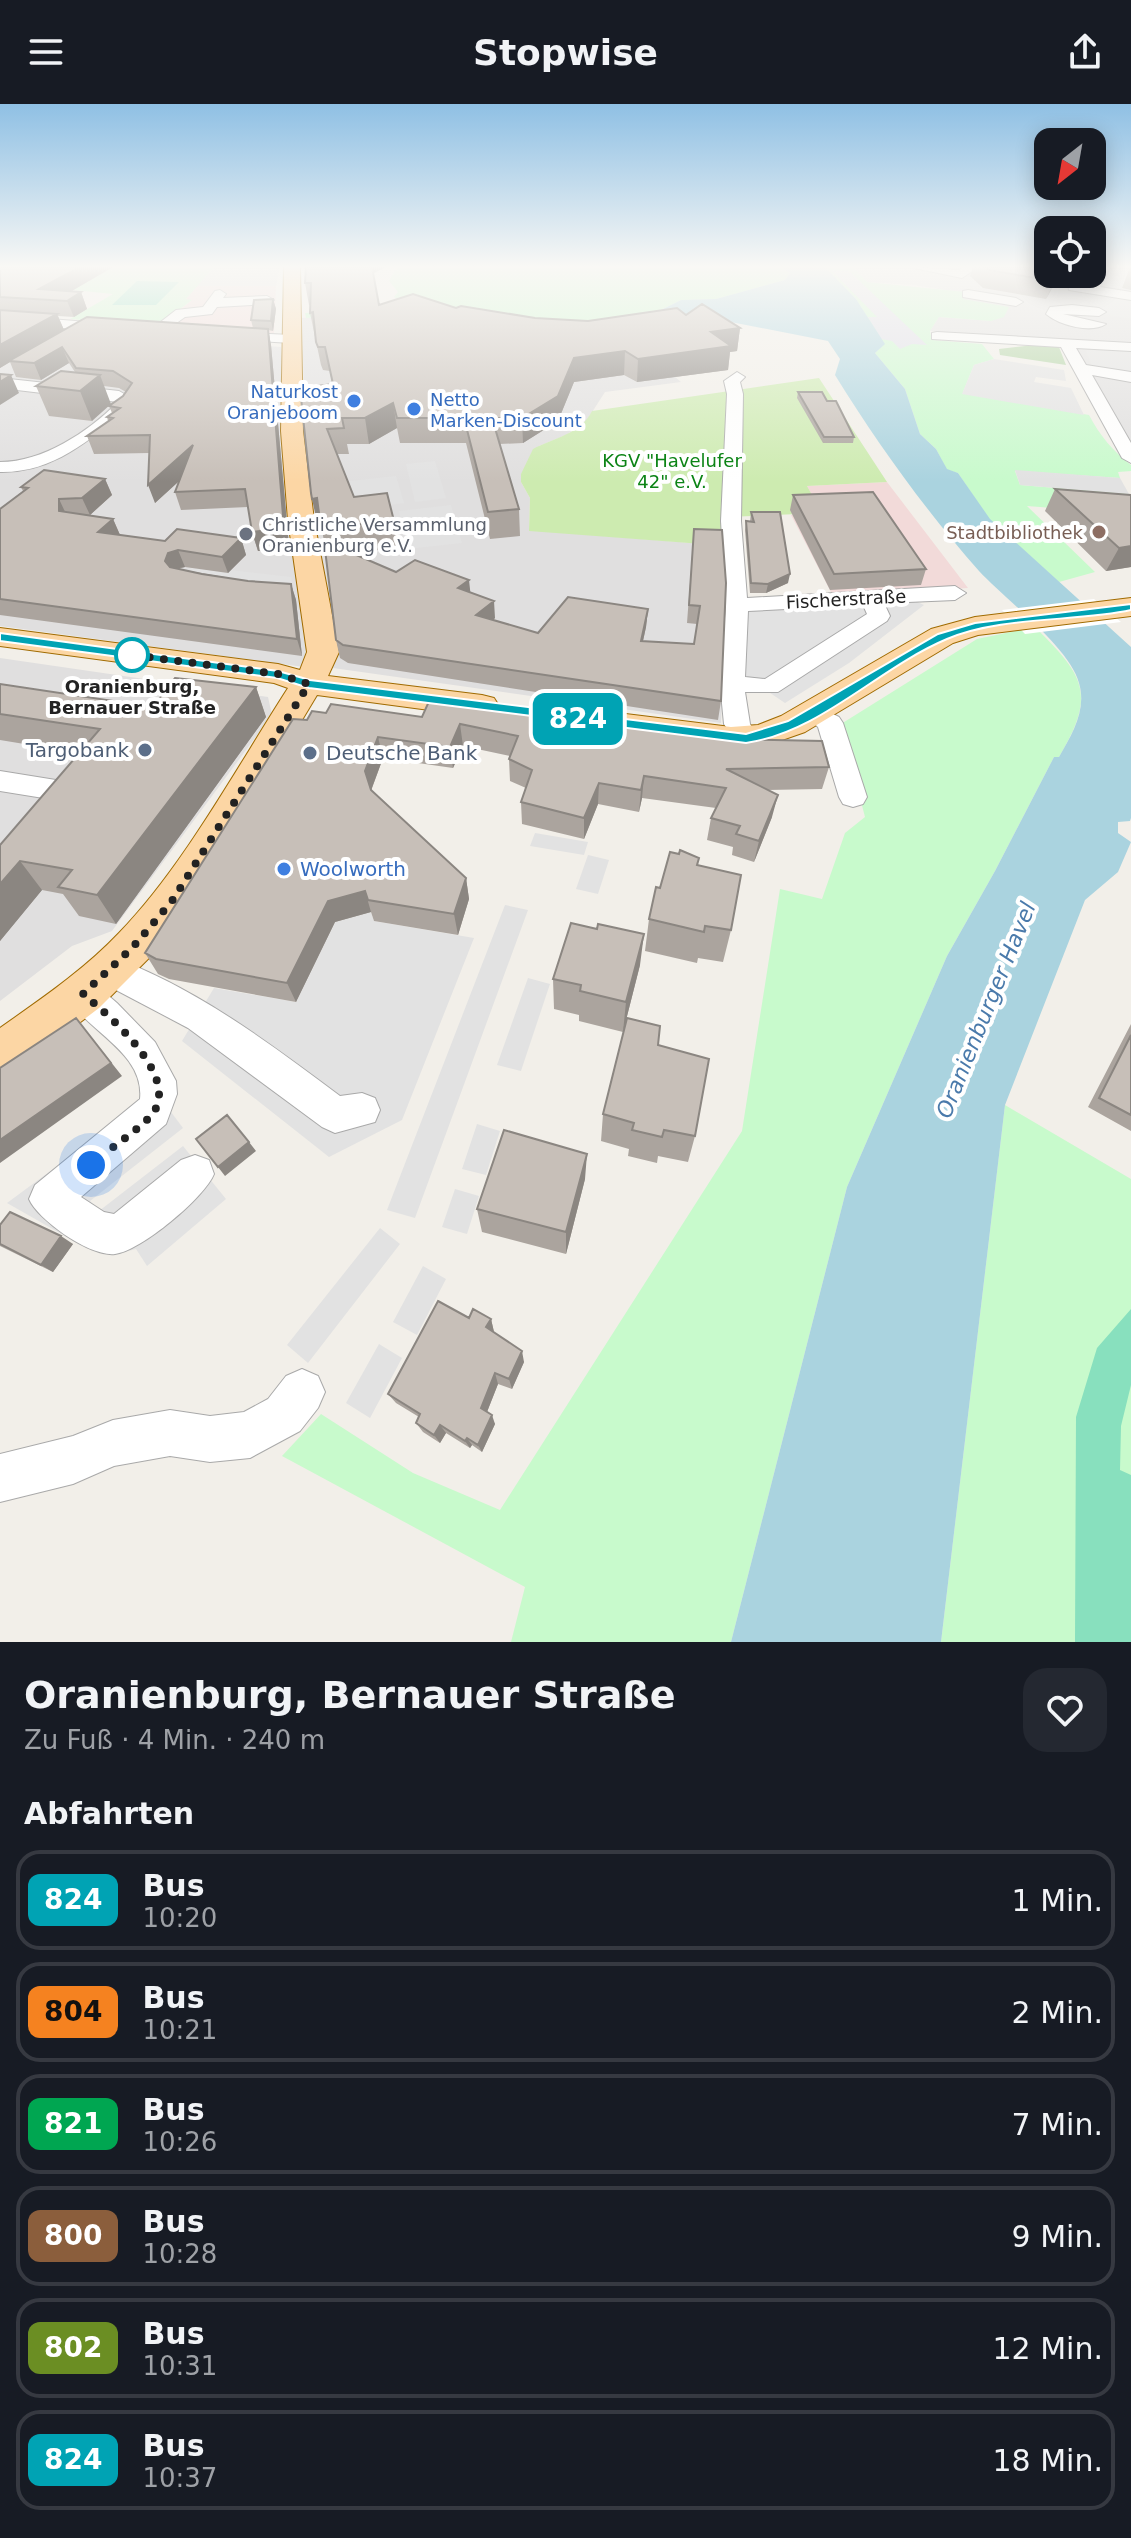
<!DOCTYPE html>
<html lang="de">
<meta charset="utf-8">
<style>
:root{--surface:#171b24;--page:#242831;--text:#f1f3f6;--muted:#9ea1a6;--line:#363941}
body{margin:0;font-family:"DejaVu Sans",sans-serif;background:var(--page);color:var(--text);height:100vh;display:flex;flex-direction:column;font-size:30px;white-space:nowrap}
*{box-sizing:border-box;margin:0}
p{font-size:26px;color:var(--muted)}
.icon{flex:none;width:44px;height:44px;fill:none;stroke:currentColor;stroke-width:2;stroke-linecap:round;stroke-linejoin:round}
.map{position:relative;height:1538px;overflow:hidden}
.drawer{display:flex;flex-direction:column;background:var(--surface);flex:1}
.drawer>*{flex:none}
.badge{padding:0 16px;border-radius:12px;font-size:28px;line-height:52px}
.needle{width:52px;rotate:211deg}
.fabs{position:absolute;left:1034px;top:24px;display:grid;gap:16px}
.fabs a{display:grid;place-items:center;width:72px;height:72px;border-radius:16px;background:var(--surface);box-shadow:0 4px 20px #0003;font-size:40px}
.you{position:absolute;width:40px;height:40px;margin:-20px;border:6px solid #fff;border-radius:50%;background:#1a73e8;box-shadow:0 0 0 12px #1a73e833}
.map>.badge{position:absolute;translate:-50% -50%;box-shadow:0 0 0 4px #fff}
h2{padding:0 24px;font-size:30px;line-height:72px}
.round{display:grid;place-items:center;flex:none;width:84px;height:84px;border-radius:24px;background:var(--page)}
.overview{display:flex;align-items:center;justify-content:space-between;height:136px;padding:0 24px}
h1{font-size:38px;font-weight:700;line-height:60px}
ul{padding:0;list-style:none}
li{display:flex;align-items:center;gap:24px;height:100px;margin:0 16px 12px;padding:0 8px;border:4px solid var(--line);border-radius:24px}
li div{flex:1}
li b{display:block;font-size:30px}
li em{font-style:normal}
li .badge{min-width:88px;font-weight:700;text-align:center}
header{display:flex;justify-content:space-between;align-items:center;height:104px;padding:0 24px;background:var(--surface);font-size:36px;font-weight:700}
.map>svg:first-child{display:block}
.residential{fill:#e0dfdf}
.commercial{fill:#f2dad9}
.grass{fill:#cdebb0}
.forest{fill:#add19e}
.park{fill:#c8facc}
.pitch{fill:#88e0be}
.parking{fill:#e2e2e2}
.plaza{fill:#dddde8}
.water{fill:#aad3df}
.pier{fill:#fff}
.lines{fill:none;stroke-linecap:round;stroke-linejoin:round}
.minor-casing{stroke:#a9a9a9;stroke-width:2}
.major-casing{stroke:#a06b00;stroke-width:2}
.minor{fill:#fff;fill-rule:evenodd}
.major{fill:#fcd6a4;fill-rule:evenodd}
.wall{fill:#aba49e}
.shaded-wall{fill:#8b8681}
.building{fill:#c7bfb8;stroke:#8b8681;stroke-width:2}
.line{fill:#00a3b4;stroke:#fff;stroke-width:2}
.walk{stroke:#222;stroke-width:8;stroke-dasharray:0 14.4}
.shop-dot{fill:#3f7fe0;stroke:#fff;stroke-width:3}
.education-dot{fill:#8d6e63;stroke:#fff;stroke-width:3}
.worship-dot{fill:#6b7280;stroke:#fff;stroke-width:3}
.stop-dot{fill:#fff;stroke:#00a3b4;stroke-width:4}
.service-dot{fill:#5c6f8a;stroke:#fff;stroke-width:3}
.labels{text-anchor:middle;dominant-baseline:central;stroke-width:8;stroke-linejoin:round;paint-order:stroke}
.far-shop-label{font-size:18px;fill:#366cbe;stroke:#fff;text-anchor:end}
.far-park-label{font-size:18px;fill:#0c8416;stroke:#fff}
.far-worship-label{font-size:18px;fill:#5b616d;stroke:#fff;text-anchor:start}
.far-education-label{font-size:18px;fill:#785e54;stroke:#fff;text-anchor:end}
.far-street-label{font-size:18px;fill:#222;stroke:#fff}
.far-stop-label{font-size:18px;font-weight:bold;fill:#222;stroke:#fff}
.service-label{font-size:20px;fill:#4e5e75;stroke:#fff;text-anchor:end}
.shop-label{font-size:20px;fill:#366cbe;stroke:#fff;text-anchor:start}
.water-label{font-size:22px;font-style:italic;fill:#4a7aab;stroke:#fff}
</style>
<header><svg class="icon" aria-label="menu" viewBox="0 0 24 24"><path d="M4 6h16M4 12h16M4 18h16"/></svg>Stopwise<svg class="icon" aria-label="share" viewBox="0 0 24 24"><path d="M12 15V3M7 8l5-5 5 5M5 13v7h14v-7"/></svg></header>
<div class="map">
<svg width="1131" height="1538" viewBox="0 0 1131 1538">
<rect width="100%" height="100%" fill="#f2efe9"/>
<!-- residential -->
<path class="residential" d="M214 163H280L276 182H197Z
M853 163H1048V170H1092V163H1131V354L1065 239 981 235 979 230 930 227 939 213 991 217 962 194 964 189 914 181 867 178Z
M425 206 626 230 681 278 605 288 587 316 566 331 539 342 521 378 530 394 529 426 729 442 721 619 333 564 332 535 306 371 302 214Z
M0 222 281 243 308 520 304 563 0 522Z
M0 554 268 593 272 611 112 827 72 842 0 897Z"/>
<!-- commercial -->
<path class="commercial" d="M197 182H276L274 229 158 222 191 197 185 196Z
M887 378 968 484 833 492 791 411 821 409 807 382Z"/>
<!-- grass -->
<path class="grass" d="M819 274 887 378 807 382 822 409 728 413 729 442 529 427 530 394 521 378V370L533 345C553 334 581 330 592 307Z"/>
<!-- forest -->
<path class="forest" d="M1034 241 1059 243 1066 261 1000 251 999 245Z"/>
<!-- park -->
<path class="park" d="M112 163H214L186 195 192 196 158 222 70 215 113 190 73 186Z
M403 163H781L790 169 785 176 716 195 681 196 647 213 616 223 425 206 306 214 305 209 415 203 394 193 398 188 389 177 395 166Z
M825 163H853L867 178 965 188 963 195 1009 203 1004 213 991 217 939 213 930 227 932 236 982 240 994 255 974 261 963 288 1089 311C1100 332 1113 347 1131 361V367L1118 368 1120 374 1015 367 1020 381 1129 390 1131 410 1027 402 1095 468 1059 478 989 415 958 369 947 366 936 345 920 330 905 285 875 249 884 240 856 195Z
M1035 523C1084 572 1097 589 1059 653H1054L995 767 947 852 847 1083 731 1538H511L525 1483 282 1352 321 1310 413 1369 500 1406 742 1027 780 785 822 795 845 729 865 713 841 620 977 535Z
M1005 1001 1131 1075V1538H941Z"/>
<!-- pitch -->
<path class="pitch" d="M137 177 179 178 156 201H112Z
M1131 1205V1281L1121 1322 1120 1366 1131 1371V1538H1075L1076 1313 1097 1244Z"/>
<!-- parking -->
<path class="parking" d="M1092 164 1128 169 1122 186 1131 188V215L1090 208 1094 197 1056 191 1057 185 977 174 983 166 1080 180 1086 170H1092Z
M1085 244 1131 248V268L1092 262Z
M994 255 1064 266 1066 277 1036 273 1034 278 1071 284 1084 311 962 290 974 261Z
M435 357 446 394 415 398 406 360Z
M1015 366 1120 374 1129 390 1020 381Z
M396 372 404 399 356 405 350 377Z
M451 401 462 439 407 445 399 407Z
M194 462 291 473 292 481 185 470Z
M911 495 924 501 849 559 785 599 745 572 748 505Z
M535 729 588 738 584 751 530 742Z
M588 751 609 756 598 790 576 785Z
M505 801 528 806 415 1114 387 1106Z
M371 808 374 817 474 834 402 1016 329 1053 182 937 214 884 296 898 335 818Z
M528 874 550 880 521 967 497 961Z
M137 1003 171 1008 183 1024 90 1097 99 1107 183 1042 226 1095 147 1162 136 1145 113 1151 72 1136 7 1099Z
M477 1020 500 1027 486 1071 462 1065Z
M455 1085 479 1092 467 1130 442 1123Z
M380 1124 400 1140 308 1259 287 1241Z
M423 1162 446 1175 417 1231 393 1218Z
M379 1240 402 1254 370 1314 346 1299Z"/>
<!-- plaza -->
<path class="plaza" d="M832 167H849L927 241 912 240 900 245 892 237 881 235 868 213H877Z"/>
<!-- water -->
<path class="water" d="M781 163H825L856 195 885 240 875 249 905 285 920 330 936 345 947 365 958 369 990 415 1131 543V714L1130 717 1118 718V729L1131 738 1118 768 1085 796 1005 1001 941 1538H731L847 1083 947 852 995 767 1054 653H1059C1072 630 1087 606 1079 579 1070 544 1005 495 979 467 926 407 877 339 835 271L840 255 828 237 705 213 553 223 647 213 681 196 716 195 785 176 790 169Z"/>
<!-- pier -->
<path class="pier" d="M1094 495 1121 518 1025 530 1002 506Z"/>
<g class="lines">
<defs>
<path id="minor" d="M909 163 959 166 963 163H1001L1074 173 1078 174 1080 180 1093 182 1098 167 1092 163H1110L1100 183 1131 188V196L1069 186 1068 180 974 166 962 174Z
M220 186 226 190 223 194 267 192 274 196 267 200 217 203 212 210 185 213 161 230 149 227 176 206 203 203 215 187Z
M968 186 1016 194 1023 198 1016 202 963 193V187Z
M1072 201 1099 204 1106 208 1099 212 1063 210 1106 220C1091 230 1059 221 1046 210L1050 203Z
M0 211 113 220 120 224 113 228 0 219Z
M229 228 291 231 298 235 291 239 224 235 222 232Z
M937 228 1131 239V247L1076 244 1086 261 1131 268V278L1092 271 1131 339V359L1122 354 1061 243 932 235V229Z
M737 268 745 273 740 278 743 290 741 417 747 494 955 482 966 489 955 496 884 499 890 512 887 517 778 588H745L750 620 759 634 755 640 746 643 737 640 724 620 720 579 726 501 721 417 727 290 724 277ZM863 501 867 510 765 575 745 573 748 507Z
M0 274 119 287 135 296 127 307C87 337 53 369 0 368V358C43 358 88 328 118 298L0 284Z
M813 600 839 613 843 619 867 693 863 700 853 703 843 700 839 693 818 623 800 608 804 602Z
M0 667 62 677 72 680 76 687 72 694 62 697 0 687Z
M109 852C194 882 269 939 340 992L362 989 375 994 380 1006 375 1018 335 1029 322 1023 188 924 97 876 93 866 97 856Z
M83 876 95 880 117 899 155 938 176 977 177 990 166 1020 81 1093 104 1108 114 1110 181 1056 195 1051 209 1056 214 1070C205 1093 141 1147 115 1150 90 1153 38 1116 29 1095L35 1081 140 995C145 947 84 927 66 890L71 880Z
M302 1265 318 1272 325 1288 318 1304 300 1327 250 1354 210 1358 170 1352 114 1362 73 1380 0 1398V1350L73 1332 113 1316 170 1306 210 1312 244 1308 268 1295 286 1272Z"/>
<path id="major" d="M284 163H300L303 327 314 416 339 548 328 572 482 591 494 594 499 602 494 610 482 613 317 591 187 808 148 855 99 904 17 966 0 972V924C41 895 84 866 119 829 184 762 237 663 288 584L274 579 0 542V524L278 560 300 566 307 548 288 416 281 327Z
M1131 494V512L978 531 953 539 805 628 762 643 731 647 569 625 557 622 552 614 557 606 569 603 731 623 758 621 781 612 931 525 975 513Z"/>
</defs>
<!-- minor casing -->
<use href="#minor" class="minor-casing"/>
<!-- major casing -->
<use href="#major" class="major-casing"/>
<!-- minor -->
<use href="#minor" class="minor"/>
<!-- major -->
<use href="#major" class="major"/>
</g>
<!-- wall -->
<path class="wall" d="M0 163H113L70 188H81L87 205 74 213 58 212 64 226 253 224 251 216 273 195 276 205 273 227 268 226 271 241 289 442 258 447 252 428 248 403 181 406 175 388 179 377 155 399 149 349 94 350 87 332 108 317 107 313 112 309 109 302 123 292 126 288 119 284 104 282 92 317 49 312 36 282 75 268 69 259 41 276 16 273 10 258 0 264Z
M973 163H1048L1058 170 1054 181 1046 195 983 184 970 172Z
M1128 163H1131V186L1122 184 1130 163Z
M373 169 379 201 456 204 535 214 588 217 686 211 740 224 737 247 730 248 728 266 637 278 624 271 574 278 558 317 523 339 499 340 519 405 520 432 490 435 466 339H400L397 324 369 340H347L349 350H337L354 393 394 417 398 444 351 449 396 468 470 488 495 514 493 516 538 529 648 505 646 523 643 537 694 540 697 520 687 519 694 425 721 597 718 616 348 559 340 554 336 536 324 437 321 421 318 422 332 280 330 267 323 266 321 261 310 209 311 201H309L305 179Z
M798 288 827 297 854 333 853 339H823L797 294Z
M105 375 112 391 90 411H85L113 415 120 431 165 437 241 434 246 451 228 469 185 463 178 465 248 477 291 480 296 496 302 552 0 511V405L23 387 21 383Z
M1055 385 1131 391V463L1106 467 1045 407Z
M793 391 926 465 921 481 830 486 790 406Z
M751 408 788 479 766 489H750L745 426 746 417 750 418Z
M0 580 153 603 256 583 266 613 116 820 79 812 63 790 42 786 0 837V741L79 649 0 636Z
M326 609 422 613 829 663 822 685 767 686 772 713 754 758 732 751 733 743 707 736 711 714 716 704 642 694 639 708 598 700 584 735 522 720 521 698 526 684 510 677 509 655 510 652 463 642 453 664 383 654 371 687 466 774 469 795 458 831 374 817 371 808 335 818 296 898 169 875 158 870 145 849 307 616Z
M698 761 731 826 723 858 698 854 697 859 645 847 649 815 660 784Z
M640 861 623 928 579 917V911L554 905 553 875Z
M1131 920V1027L1088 1003Z
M658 941 695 1032 688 1058 658 1052 657 1059 628 1052 629 1045 601 1037 603 1010Z
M585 1075 566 1150 482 1128 477 1105Z
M0 1121 73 1140 53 1168 0 1142Z
M469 1214 491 1215 494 1228 524 1258 512 1285 498 1280 487 1308 495 1320 482 1348 472 1341 470 1344 446 1329 440 1339 423 1328 416 1319 419 1313 396 1299 388 1290Z"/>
<!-- shaded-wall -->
<path class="shaded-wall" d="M80 163H113L56 196 39 185Z
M371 163H386L372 170Z
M1057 170H1058L1054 181 1046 195Z
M81 188 87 205 74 213 67 197Z
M273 195 276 205 273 227 271 217Z
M57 210 64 226 9 257 10 258 0 264V241Z
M740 224 737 247 730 248 728 266 637 278 638 255 711 228Z
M268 225 271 241 289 442 258 447 252 428Z
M62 243 69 259 41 276 34 259Z
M625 247 624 271 574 278 558 317 523 339 522 314 574 254Z
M11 271 19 289 0 301V278Z
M100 271 111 300 92 317 80 287Z
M393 299 397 324 369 340 365 314Z
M193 341 199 359 155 399 148 381Z
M105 375 112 391 90 411 82 394Z
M317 394 323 421 318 422 312 395Z
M59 395 67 412 59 407Z
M113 415 120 431 98 428Z
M241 434 246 451 228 469 222 453Z
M1131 442V463L1106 467 1119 444Z
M178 446 185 463 174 465 171 474 165 457 168 449Z
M790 470 788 479 766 489 768 480Z
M469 476 471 494 458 484Z
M291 480 296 496 302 552 297 535Z
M494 497 495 514 478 529 476 511Z
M648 505 646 523 639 555 641 537Z
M256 583 266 613 116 820 97 791Z
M460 620 463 642 453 664 450 643Z
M378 633 383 654 370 689 365 667Z
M644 672 642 694 639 708 641 686Z
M599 679 598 700 584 735V714Z
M778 691 772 713 754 758 759 737Z
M20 757 42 786 0 837V780Z
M466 774 469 795 458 831 454 810Z
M365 787 371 808 335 818 296 898 287 879 328 797Z
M644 830 640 861 623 928 626 898Z
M76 914 122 972 0 1059V1036Z
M249 1038 256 1047 225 1072 218 1063Z
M587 1050 585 1075 566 1150V1128Z
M61 1132 73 1140 53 1168 41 1161Z
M491 1215 494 1228 490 1235 486 1223Z
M522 1247 524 1258 512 1285 509 1275Z
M495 1269 498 1280 485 1313 481 1304Z
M492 1311 495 1320 482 1348 478 1341Z
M440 1321 446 1329 440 1339 434 1331Z
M467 1334 472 1341 470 1344 465 1337Z"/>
<!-- building -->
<path class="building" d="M0 163H80L39 185 81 188 67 197 0 193Z
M306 163H372L379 201 413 190 456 204 461 202 535 214 588 217 677 204 686 211 702 200 740 224 711 228 731 242 638 255 625 247 574 254 558 292 522 314H492L519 405 488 408 464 314H397L393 299 365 314H342L344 324 327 325 354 393 387 389 394 417 321 424 317 394 312 395 311 389 300 284 333 280 325 243H318L316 238 313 208 310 209 311 179H305Z
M986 163H1048V170H1057L1053 177 989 166Z
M273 195 271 217 251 216 254 196Z
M0 206 57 210 0 241Z
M87 213 268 225 284 424 252 428 245 385 175 388 193 341 148 381 150 331 87 332 113 314 107 313 120 304 109 302 123 292 132 279 113 267 76 264 62 243 34 259 9 257Z
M61 267 100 271 80 287 36 282Z
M0 270 11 271 0 278Z
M798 288H822L827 297H836L854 333H824Z
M44 366 105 375 82 394 59 395V407L113 415 98 428 165 437 177 425 241 434 222 453 178 446 168 449 165 457 170 463 202 470 248 477 291 480 297 535 0 495V405L28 384 21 383Z
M1055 385 1131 391V442L1119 444Z
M873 388 926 465 834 470 793 391Z
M751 408H780L790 470 768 480 751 479 746 417 754 418Z
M694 425 722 426 726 479 721 597 343 541 336 536 324 437 396 468 415 456 469 476 458 484 494 497 476 511 538 529 568 493 648 505 641 537 694 540 700 502 689 501Z
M175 574 256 583 97 791 58 783 72 766 20 757 0 780V741L100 625 0 610V580L153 603Z
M430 595 728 635 822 637 829 663 726 665 778 691 759 737 736 730 740 722 711 714 726 684 644 672 641 686 599 679 584 714 521 698 532 666 509 655 518 632 460 620 450 643 378 633 365 667 371 686 466 774 454 810 368 796 365 787 328 797 287 879 156 855 145 849 293 615 307 616 312 607 326 609 331 600 422 613Z
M680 746 699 754 697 761 741 771 731 826 705 822 704 828 649 815 656 783 660 784 670 748 679 750Z
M571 819 597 825 598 820 644 830 626 898 580 887 581 881 553 875Z
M76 914 111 959 0 1036V964Z
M627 914 660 922 658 941 709 955 695 1032 664 1026 662 1033 632 1026 634 1019 603 1010Z
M1131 931V1011L1099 994Z
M227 1011 249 1038 218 1063 196 1035Z
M504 1026 587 1050 566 1128 477 1105Z
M10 1108 61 1132 41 1161 0 1140V1121Z
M438 1197 469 1214 473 1205 491 1215 486 1223 522 1247 509 1275 495 1269 481 1304 492 1311 478 1341 467 1334 465 1337 440 1321 434 1331 416 1319 420 1310 388 1290Z"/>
<!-- sky -->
<linearGradient id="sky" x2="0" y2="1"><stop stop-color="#8fc0e4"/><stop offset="0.43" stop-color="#f9f8f5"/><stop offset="1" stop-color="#f9f8f5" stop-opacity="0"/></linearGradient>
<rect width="1131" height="378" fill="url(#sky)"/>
<!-- line -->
<path class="line" d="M1131 500V506C1077 518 1000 512 947 535 878 564 821 628 746 639L309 584 277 574 0 537V529L278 567 310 576 746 630 788 617 938 530 975 519Z"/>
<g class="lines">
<!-- walk -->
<path class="walk" d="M91 1061C106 1047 142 1024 153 1009 180 972 109 911 83 890L133 843 172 797 309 580 278 570 132 551"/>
</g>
<!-- markers -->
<g class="shop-dot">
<circle cx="354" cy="297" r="8"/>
<circle cx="414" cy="305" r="8"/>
<circle cx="284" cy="765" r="8"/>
</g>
<circle class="education-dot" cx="1099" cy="428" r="8"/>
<circle class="worship-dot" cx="246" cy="430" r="8"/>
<circle class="stop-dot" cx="132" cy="551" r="16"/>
<g class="service-dot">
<circle cx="145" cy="646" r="8"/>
<circle cx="310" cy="649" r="8"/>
</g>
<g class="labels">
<!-- far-shop labels -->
<g class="far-shop-label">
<text x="338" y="287">Naturkost<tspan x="338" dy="21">Oranjeboom</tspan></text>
<text x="430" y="295" text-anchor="start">Netto<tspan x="430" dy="21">Marken-Discount</tspan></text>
</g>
<!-- far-park labels -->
<g class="far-park-label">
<text x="672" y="356">KGV "Havelufer<tspan x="672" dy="21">42" e.V.</tspan></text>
</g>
<!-- far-worship labels -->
<g class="far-worship-label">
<text x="262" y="420">Christliche Versammlung<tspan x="262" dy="21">Oranienburg e.V.</tspan></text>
</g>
<!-- far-education labels -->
<g class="far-education-label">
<text x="1083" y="428">Stadtbibliothek</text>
</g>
<!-- far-street labels -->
<g class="far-street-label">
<text transform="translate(846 495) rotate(-3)">Fischerstraße</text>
</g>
<!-- far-stop labels -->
<g class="far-stop-label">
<text x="132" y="582">Oranienburg,<tspan x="132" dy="21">Bernauer Straße</tspan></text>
</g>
<!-- service labels -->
<g class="service-label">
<text x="129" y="646">Targobank</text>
<text x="326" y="649" text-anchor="start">Deutsche Bank</text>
</g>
<!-- shop labels -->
<g class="shop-label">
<text x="300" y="765">Woolworth</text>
</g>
<!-- water labels -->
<g class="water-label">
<text transform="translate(986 906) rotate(-68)">Oranienburger Havel</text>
</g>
</g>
</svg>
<div class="fabs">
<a><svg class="needle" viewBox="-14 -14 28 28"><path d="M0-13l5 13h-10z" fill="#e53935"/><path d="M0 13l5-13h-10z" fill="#9ea1a6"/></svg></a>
<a><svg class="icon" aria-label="locate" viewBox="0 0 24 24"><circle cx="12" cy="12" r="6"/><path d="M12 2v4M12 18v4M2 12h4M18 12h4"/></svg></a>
</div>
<div class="you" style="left:91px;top:1061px"></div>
<b class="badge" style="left:578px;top:615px;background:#00a3b4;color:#fff">824</b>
</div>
<section class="drawer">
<div class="overview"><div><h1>Oranienburg, Bernauer Straße</h1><p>Zu Fuß · 4 Min. · 240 m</p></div><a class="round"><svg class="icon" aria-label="heart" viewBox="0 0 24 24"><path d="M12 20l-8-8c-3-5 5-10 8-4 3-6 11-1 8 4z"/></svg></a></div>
<h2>Abfahrten</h2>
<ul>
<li><span class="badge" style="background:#00a3b4;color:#fff">824</span><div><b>Bus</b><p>10:20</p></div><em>1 Min.</em></li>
<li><span class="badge" style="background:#f58220;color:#111">804</span><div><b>Bus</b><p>10:21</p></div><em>2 Min.</em></li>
<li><span class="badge" style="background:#00a651;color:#fff">821</span><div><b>Bus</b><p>10:26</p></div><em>7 Min.</em></li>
<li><span class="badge" style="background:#8b5e3c;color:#fff">800</span><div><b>Bus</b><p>10:28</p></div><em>9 Min.</em></li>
<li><span class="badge" style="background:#6b8e23;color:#fff">802</span><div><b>Bus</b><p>10:31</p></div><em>12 Min.</em></li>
<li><span class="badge" style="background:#00a3b4;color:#fff">824</span><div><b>Bus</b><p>10:37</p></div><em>18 Min.</em></li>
</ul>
</section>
